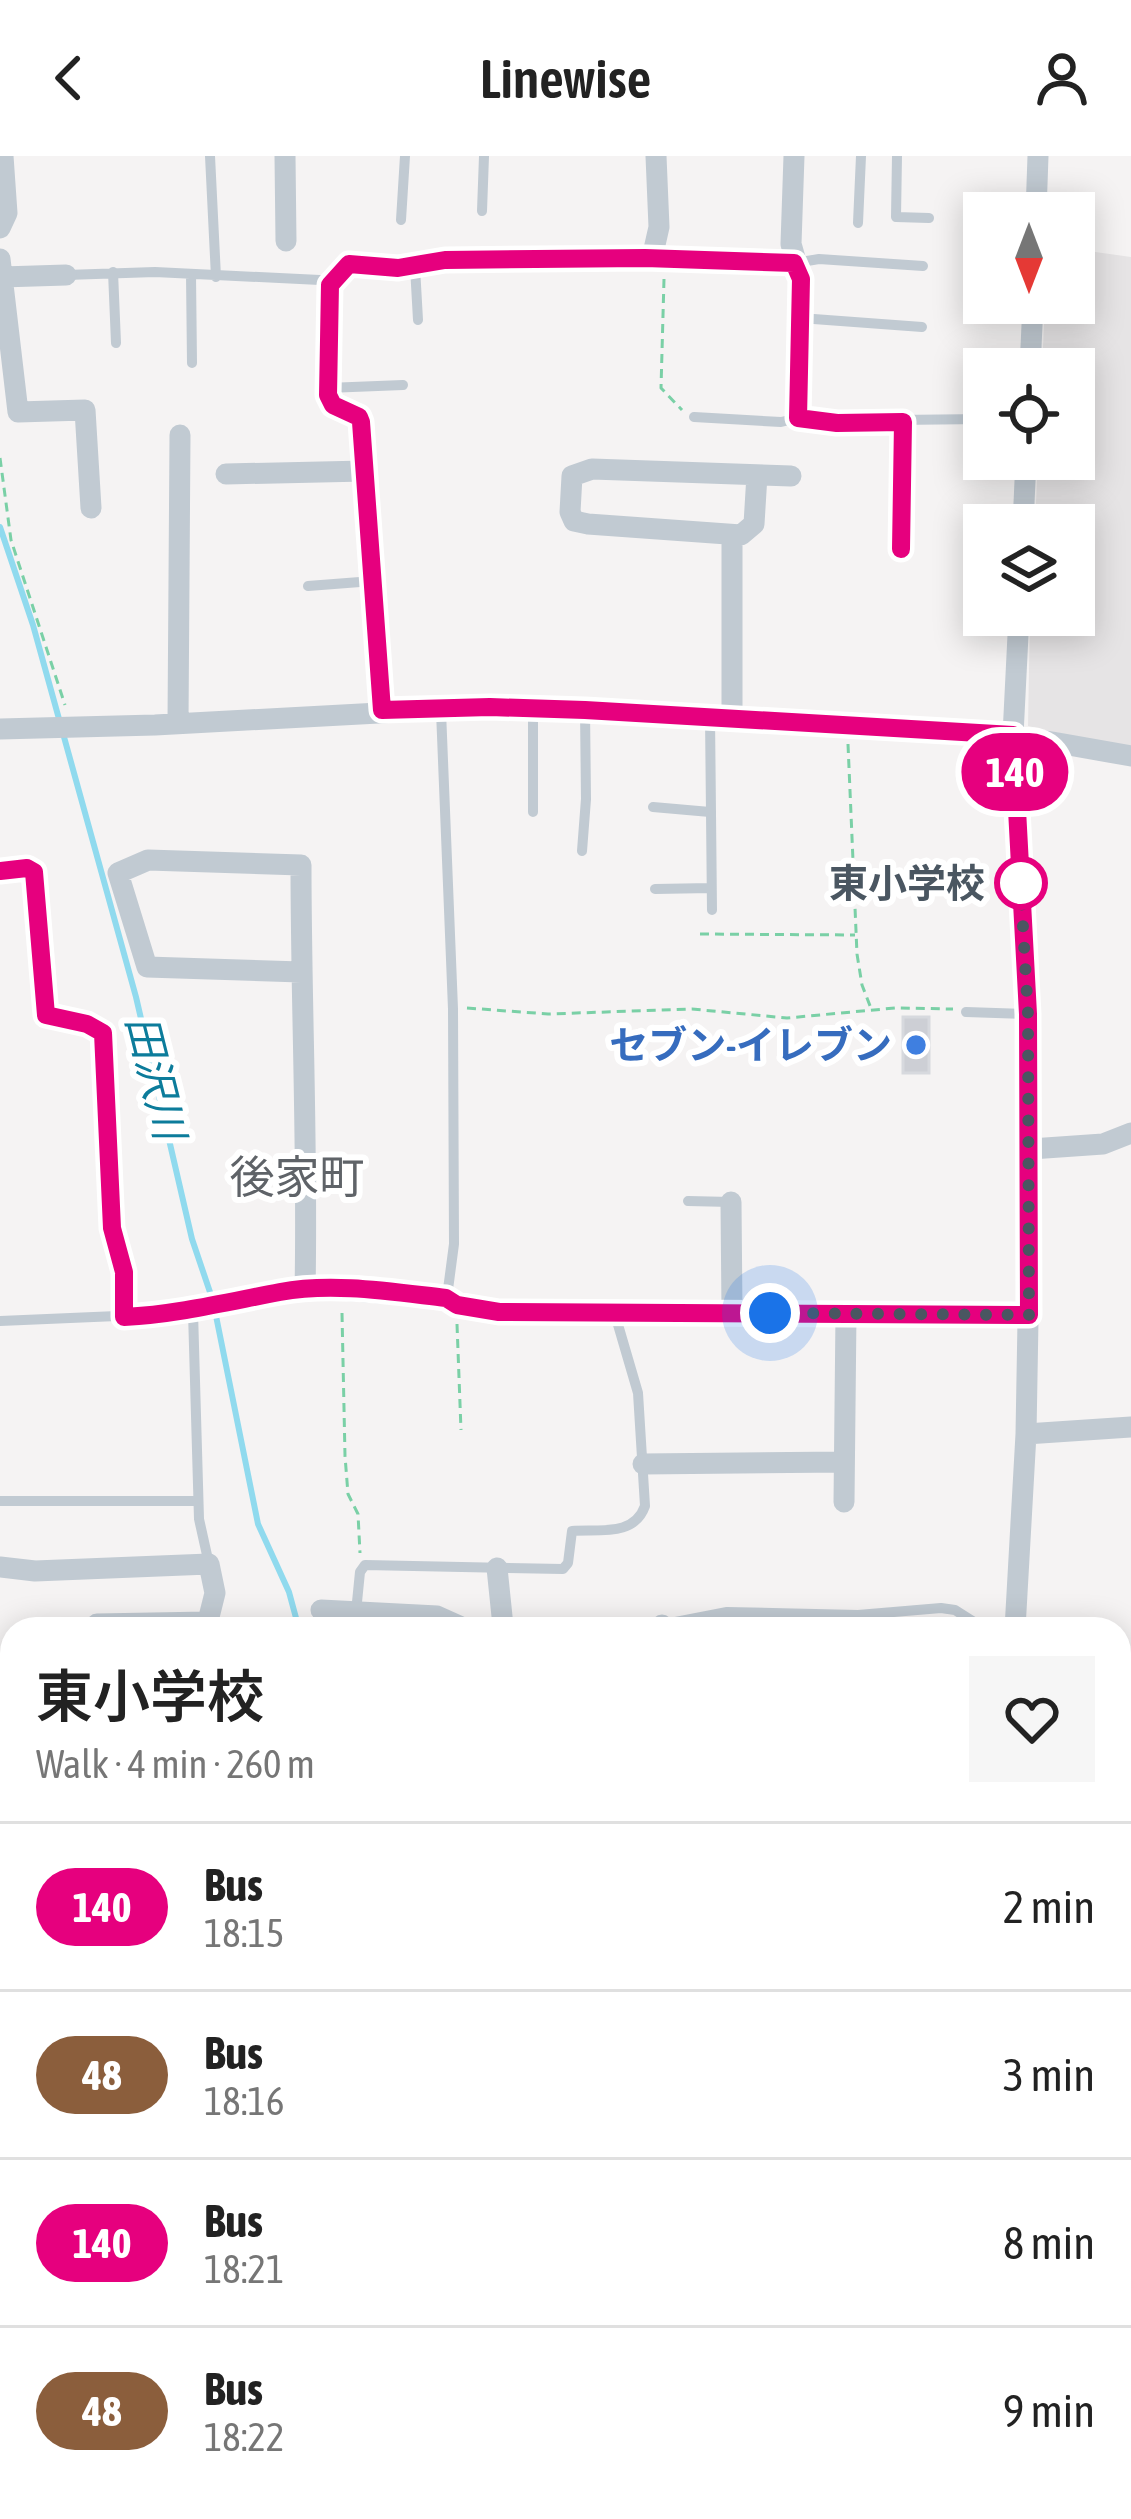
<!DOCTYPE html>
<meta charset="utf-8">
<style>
:root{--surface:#fff;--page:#f6f6f6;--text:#222;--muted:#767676;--line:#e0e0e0}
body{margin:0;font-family:"Asap Condensed","Noto Sans JP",sans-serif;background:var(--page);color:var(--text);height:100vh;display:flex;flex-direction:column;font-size:45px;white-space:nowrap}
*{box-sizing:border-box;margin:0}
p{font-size:39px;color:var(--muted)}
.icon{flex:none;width:66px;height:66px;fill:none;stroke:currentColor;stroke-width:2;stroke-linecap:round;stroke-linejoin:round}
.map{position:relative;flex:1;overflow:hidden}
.details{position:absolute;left:0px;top:1461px;width:1131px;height:903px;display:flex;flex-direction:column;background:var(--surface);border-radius:36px 36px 0 0;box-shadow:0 6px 30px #0003}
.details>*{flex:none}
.badge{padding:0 24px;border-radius:39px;font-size:42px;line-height:78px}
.needle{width:78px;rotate:180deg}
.buttons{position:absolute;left:963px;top:36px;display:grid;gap:24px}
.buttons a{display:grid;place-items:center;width:132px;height:132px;border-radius:0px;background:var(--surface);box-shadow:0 6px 30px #0003;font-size:60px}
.you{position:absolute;width:60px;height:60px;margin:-30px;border:9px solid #fff;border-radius:50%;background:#1a73e8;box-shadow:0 0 0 18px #1a73e833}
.map>.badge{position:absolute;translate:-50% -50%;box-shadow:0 0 0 6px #fff}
.round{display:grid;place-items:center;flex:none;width:126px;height:126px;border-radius:0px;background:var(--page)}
.overview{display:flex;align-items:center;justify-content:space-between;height:204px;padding:0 36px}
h1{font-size:57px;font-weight:600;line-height:90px}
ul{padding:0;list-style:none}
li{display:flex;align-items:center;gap:36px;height:168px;padding:0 36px;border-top:3px solid var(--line)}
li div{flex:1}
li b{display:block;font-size:45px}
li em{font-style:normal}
li .badge{min-width:132px;font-weight:700;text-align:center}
header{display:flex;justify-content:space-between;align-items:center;height:156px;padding:0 36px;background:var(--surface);font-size:54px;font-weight:600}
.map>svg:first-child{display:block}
.education{fill:#e6e4e5}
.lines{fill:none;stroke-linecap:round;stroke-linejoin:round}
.stream{stroke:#90daee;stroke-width:6}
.building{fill:#cdcfd5;stroke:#d7d9de;stroke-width:3}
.path{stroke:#7ad0a6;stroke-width:3;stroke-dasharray:9 6;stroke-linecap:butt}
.lane{stroke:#c1cad2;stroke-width:10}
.street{stroke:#c1cad2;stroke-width:21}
.secondary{stroke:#c1cbd6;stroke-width:27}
.line-casing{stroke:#fff;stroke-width:27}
.line{stroke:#e6007e;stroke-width:18}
.walk{stroke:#4a5661;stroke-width:12;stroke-dasharray:0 21.6}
.stop-dot{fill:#fff;stroke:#e6007e;stroke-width:6}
.shop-dot{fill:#3f7fe0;stroke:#fff;stroke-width:4.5}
.labels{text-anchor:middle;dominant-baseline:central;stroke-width:12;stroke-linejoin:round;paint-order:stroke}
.stop-label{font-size:39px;font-weight:bold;fill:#4a5661;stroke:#fff;text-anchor:end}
.shop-label{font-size:39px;font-weight:bold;fill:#366cbe;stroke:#fff;text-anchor:end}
.water-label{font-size:42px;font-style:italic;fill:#0c7c9b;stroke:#fff}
.quarter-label{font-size:45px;fill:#5f6368;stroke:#fff}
</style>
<header><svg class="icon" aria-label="back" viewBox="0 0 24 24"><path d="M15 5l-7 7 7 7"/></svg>Linewise<svg class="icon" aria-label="person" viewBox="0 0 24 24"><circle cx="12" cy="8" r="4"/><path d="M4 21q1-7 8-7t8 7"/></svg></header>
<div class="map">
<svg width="1131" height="2363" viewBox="0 0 1131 2363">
<rect width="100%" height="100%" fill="#f5f3f3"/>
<!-- education -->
<path class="education" d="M1074 93 1131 101V593L1028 570 1030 459H1074V369H1035L1038 303H1074V213H1042L1045 147H1074Z
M1119 2183H1131V2336H1119Z
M155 2352H458V2363H156Z"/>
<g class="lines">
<!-- stream -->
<path class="stream" d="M0 371 33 469 136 841 192 1083 213 1145 258 1368 289 1436 299 1473
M662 2352 665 2363"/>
</g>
<!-- building -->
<path class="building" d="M903 861H929V917H903Z"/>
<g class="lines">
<!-- path -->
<path class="path" d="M664 123 661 232 682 254
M0 302 11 384 65 549
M848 588 857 798 862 829 872 855
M700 778 855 779
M467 852 548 858 692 853 787 862 895 852 953 853
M342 1157 345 1300 348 1338 358 1358 360 1397
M457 1168 461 1274"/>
<!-- lane -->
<path class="lane" d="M210 0 216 121
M897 0 896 61 929 62
M482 55 484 0
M401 64 405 0
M858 67 861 0
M795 107 819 103 923 110
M415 111 418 164
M113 116 116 187
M66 119 155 116 320 124 330 129 328 239 333 249 359 261 361 266 382 554
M191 119 192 207
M800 162 922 171
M799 218 798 262 808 265 984 263
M327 232 403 229
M694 261 781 266 798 262
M901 393 903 266
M308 430 373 425
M533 553V656
M441 555 453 853 454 1088 447 1141
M710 560 712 754
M653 651 710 656
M582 695 586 643 585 554
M0 715 27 712 34 716 47 859 87 868 103 877 112 1073 124 1116V1161
M655 733 711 732
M966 856 1028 858
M688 1045 731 1046
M193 1156 199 1363 209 1408
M0 1165 164 1158 282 1135 341 1134
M0 1345H198
M356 1456 360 1416 365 1409 563 1413 568 1407 572 1375C599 1373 634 1381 645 1350L638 1237 614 1155
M466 1472 660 1469 727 1456 858 1459 941 1452 955 1454 985 1473
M9 1600 10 1681"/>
<!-- street -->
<path class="street" d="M285 0 286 85
M794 0 791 88 801 123 799 218
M1036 57 1038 0
M0 72 7 57 3 0
M652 102 659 71 656 0
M0 103 18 256 85 254 91 352
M2 121 66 119
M330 129 349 108 398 112 445 104 645 102 795 107
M1030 213 1033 147
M226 318 365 315
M757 319 754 368 741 379 588 368 574 365 570 356 572 320 592 313 791 320
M1023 369 1026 303
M732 379V562
M178 567 180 279
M0 573 155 569 490 551 995 576 1131 600
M301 816 147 811 118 717 148 704 301 709C301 851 308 993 305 1135
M1031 993 1103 988 1131 977
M731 1046 732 1156
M341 1134 446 1142 457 1149 499 1156 1029 1159
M1026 1278 1131 1271
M643 1308 844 1306
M844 1346 846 1157
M0 1411 35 1415 209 1408 215 1437 206 1473
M497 1412 503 1470
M321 1454 437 1460 466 1473
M97 1468 207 1466
M662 1473V1469
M1015 1473 1026 1278 1031 993 1028 858 1013 579 1019 459
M0 1600 12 1599
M0 1734H12
M1119 1812H1131
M0 1834H12
M0 1937H12
M0 2042H12
M1119 2044H1131
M0 2158 12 2157
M0 2270 12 2269
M146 2352 147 2363
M650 2352 653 2363
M856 2363 862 2352"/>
<!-- secondary -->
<path class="secondary" d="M481 2352V2363"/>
</g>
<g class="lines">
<defs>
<path id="line" d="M0 715 27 712 34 716 46 859 87 868 103 877 112 1072 124 1116V1161C178 1158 227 1146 280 1136 333 1126 393 1136 446 1142L457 1149 499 1156 1029 1159 1028 858 1013 579 585 554 490 551 382 554 361 266 359 261 333 249 328 239 330 129 349 108 398 112 445 104 645 102 794 107 801 123 798 262 837 267 903 266 901 393"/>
</defs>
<!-- line casing -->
<use href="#line" class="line-casing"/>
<!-- line -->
<use href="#line" class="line"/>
<!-- walk -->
<path class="walk" d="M770 1157 1029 1159 1028 858 1020 718 1021 727"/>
</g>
<!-- markers -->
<circle class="stop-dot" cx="1021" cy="727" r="24"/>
<circle class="shop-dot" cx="916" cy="889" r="12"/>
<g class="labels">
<!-- stop labels -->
<g class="stop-label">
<text x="985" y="727">東小学校</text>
</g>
<!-- shop labels -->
<g class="shop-label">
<text x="892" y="889">セブン-イレブン</text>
</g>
<!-- water labels -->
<g class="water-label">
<text transform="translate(156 921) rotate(76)">田沢川</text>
</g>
<!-- quarter labels -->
<g class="quarter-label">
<text x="297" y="1021">後家町</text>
</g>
</g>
</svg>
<div class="buttons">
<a><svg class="needle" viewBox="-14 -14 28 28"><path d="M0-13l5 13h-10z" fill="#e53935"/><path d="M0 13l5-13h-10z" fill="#767676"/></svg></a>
<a><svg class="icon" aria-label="locate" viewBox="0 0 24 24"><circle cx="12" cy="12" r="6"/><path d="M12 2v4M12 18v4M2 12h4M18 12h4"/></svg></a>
<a><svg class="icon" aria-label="layers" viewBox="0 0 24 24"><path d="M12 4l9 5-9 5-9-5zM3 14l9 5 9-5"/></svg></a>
</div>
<div class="you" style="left:770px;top:1157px"></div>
<b class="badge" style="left:1015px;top:616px;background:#e6007e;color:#fff">140</b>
<section class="details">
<div class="overview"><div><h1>東小学校</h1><p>Walk · 4 min · 260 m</p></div><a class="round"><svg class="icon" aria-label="heart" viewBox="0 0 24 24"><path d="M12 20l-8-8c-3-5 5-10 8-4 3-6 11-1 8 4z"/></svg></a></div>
<ul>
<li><span class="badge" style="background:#e6007e;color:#fff">140</span><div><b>Bus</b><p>18:15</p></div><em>2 min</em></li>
<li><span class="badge" style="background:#8b5e3c;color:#fff">48</span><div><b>Bus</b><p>18:16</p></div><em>3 min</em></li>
<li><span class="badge" style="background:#e6007e;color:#fff">140</span><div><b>Bus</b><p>18:21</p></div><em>8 min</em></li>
<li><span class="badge" style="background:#8b5e3c;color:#fff">48</span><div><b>Bus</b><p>18:22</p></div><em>9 min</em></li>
</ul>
</section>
</div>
